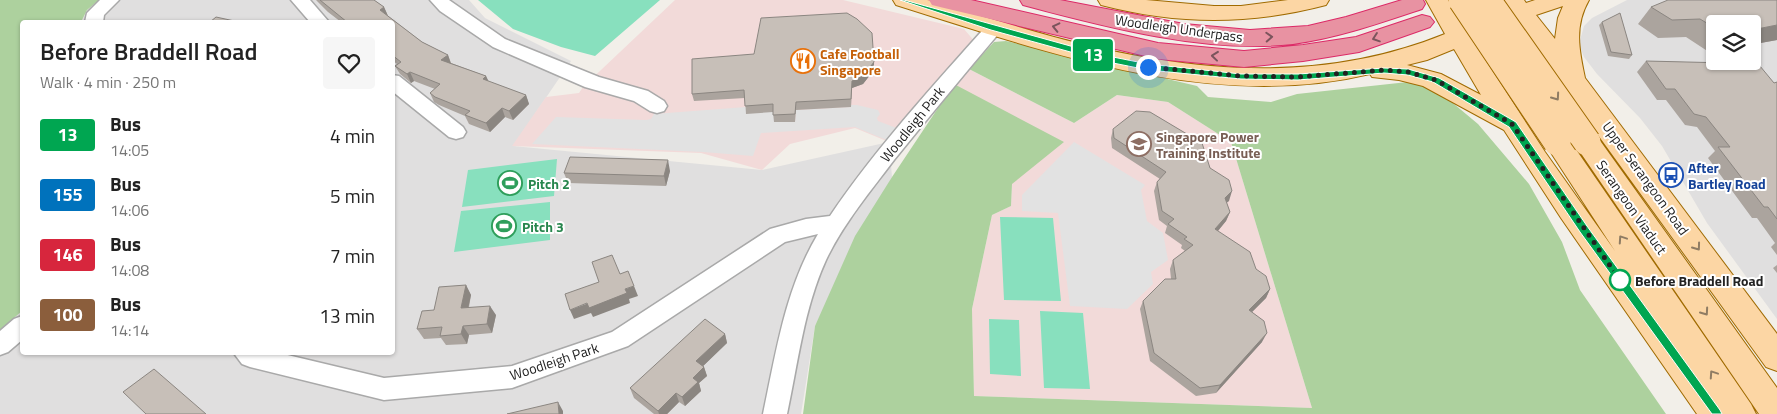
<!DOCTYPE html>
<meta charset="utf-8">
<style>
:root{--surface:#fff;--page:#f6f6f6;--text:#222;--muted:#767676}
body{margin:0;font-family:"Titillium Web",sans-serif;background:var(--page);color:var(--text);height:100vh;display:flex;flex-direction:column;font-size:19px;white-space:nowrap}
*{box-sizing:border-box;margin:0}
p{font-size:16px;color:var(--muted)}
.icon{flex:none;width:28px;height:28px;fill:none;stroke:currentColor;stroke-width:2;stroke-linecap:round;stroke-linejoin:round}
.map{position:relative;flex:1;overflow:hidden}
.details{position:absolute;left:20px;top:20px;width:375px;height:335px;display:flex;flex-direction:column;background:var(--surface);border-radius:5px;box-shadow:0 1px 4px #0004}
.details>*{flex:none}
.badge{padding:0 10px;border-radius:4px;font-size:18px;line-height:32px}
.tools{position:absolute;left:1706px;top:15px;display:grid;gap:10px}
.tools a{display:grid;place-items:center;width:55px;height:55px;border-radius:5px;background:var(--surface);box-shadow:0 1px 4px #0004;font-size:25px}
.you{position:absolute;width:25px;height:25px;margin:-12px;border:4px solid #fff;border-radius:50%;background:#1a73e8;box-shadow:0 0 0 8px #1a73e833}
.map>.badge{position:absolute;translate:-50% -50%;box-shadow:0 0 0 2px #fff}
.round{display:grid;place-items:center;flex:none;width:52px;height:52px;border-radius:5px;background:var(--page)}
.headline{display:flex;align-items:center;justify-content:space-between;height:85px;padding:0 20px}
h1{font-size:24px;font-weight:600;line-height:38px}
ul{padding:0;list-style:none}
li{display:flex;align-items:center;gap:15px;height:60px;padding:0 20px}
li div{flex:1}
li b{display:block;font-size:19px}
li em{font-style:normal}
li .badge{min-width:55px;font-weight:700;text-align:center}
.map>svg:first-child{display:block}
.residential{fill:#e0dfdf;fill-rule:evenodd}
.commercial{fill:#f2dad9}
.forest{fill:#add19e}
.pitch{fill:#88e0be}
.parking{fill:#e2e2e2}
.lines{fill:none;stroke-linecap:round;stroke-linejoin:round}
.minor-casing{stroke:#a9a9a9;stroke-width:3}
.major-casing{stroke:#a06b00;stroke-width:2}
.highway-casing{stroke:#dc2a67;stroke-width:2}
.minor{fill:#fff;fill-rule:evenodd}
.major{fill:#fcd6a4;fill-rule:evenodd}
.highway{fill:#e892a2;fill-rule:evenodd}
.major-bridge-casing{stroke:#a06b00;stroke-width:29;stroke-linecap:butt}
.major-bridge{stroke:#fcd6a4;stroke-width:27}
.wall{fill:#aba49e}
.shaded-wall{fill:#8b8681}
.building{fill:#c7bfb8;stroke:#8b8681}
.oneway{stroke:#7b545c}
.oneway2{stroke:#8f7c63}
.line{fill:#00a651;stroke:#fff}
.walk{stroke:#222;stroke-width:5;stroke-dasharray:0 9}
.stop-dot{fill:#fff;stroke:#00a651;stroke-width:2.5}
.labels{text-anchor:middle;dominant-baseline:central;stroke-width:4;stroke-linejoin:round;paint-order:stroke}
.street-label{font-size:14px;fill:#222;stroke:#fff}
.food-label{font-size:14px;font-weight:bold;fill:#c56008;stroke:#fff;text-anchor:start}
.education-label{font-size:14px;font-weight:bold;fill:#785e54;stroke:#fff;text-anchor:start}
.transit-label{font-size:14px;font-weight:bold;fill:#164399;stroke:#fff;text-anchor:start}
.leisure-label{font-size:14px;font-weight:bold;fill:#27864d;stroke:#fff;text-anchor:start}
.stop-label{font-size:14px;font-weight:bold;fill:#222;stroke:#fff;text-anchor:start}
</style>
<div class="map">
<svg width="1777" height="414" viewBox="0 0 1777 414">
<rect width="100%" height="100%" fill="#f2efe9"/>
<!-- residential -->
<path class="residential" d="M99 0H469L485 18 571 61 513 146 762 170 889 142 892 177 815 326 801 414H0V330L22 311V352H392V22H81L87 10Z
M1627 0H1777V319L1707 223 1662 146 1640 118 1597 74 1584 57 1579 44 1584 26 1592 18ZM1715 24H1752V61H1715Z"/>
<!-- commercial -->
<path class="commercial" d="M675 0H843L964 29 976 43 889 142 855 128 790 144 762 170 701 153 512 146 546 97 579 93 583 87Z
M969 69 1074 123 1117 95 1168 102 1231 142 1312 408 974 396 972 309 992 215 1011 206 1012 184 954 84Z"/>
<!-- forest -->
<path class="forest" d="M0 0H99L87 10 81 22H22V311L0 330Z
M1006 41 1197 86 1208 97 1271 102 1297 94 1417 81 1442 94 1478 124 1529 184 1562 242 1580 290 1666 414H803L815 326 855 236 892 177 954 84 1064 142 1012 184 1011 206 992 215 972 309 974 396 1312 408 1231 142 1168 102 1117 95 1074 123 969 69 994 42Z"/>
<!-- pitch -->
<path class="pitch" d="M478 0H660L595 56 561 47 513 29Z
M557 159 554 196 462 207 468 170Z
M550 202V240L454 252 461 211Z
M1000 217 1053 218 1061 301 1004 300Z
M1040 311 1083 313 1090 389 1044 388Z
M989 319 1019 320 1021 376 990 374Z"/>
<!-- parking -->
<path class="parking" d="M851 105H857L878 110 880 114 877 118 878 121 899 129 889 141 855 127 761 133 753 156 703 152 532 144 556 117 646 120 651 119 654 114 746 107 774 112V122H795L796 110 851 107Z
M1074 142 1145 185 1141 190 1147 221 1163 233 1168 260 1151 272 1153 284 1127 309 1070 306 1058 213 1022 211V195Z"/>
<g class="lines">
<defs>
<path id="minor" d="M100 0H119L104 15 103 22H85L87 13Z
M291 0H310L329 22H310Z
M430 0H449L505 39 599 77 648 91 664 101 667 106 664 111 657 113 650 111 634 101 585 87 493 47 440 11Z
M994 22 1000 24 1003 28 1000 32C964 74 929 117 894 160 870 192 843 224 826 260 804 308 798 363 787 414H763C776 353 785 289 818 234L785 242 628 346 512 388 384 400 250 367 242 364 233 352H275L384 378 512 366 612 332 770 229 806 219 830 216C876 148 933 86 988 24Z
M392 75 399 76 463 127 466 132 463 137 456 139 449 137 392 91Z
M22 316V340L8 352 0 355V331L14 319Z"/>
<path id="major" d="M893 0C904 0 916 0 927 0 941 1 957 9 970 13 998 21 1026 29 1054 37 1185 72 1317 86 1445 34L1426 0H1448L1464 27 1507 9 1501 0H1524L1526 3 1535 0H1589C1574 26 1579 50 1585 78L1777 334V371L1766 367 1517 23 1473 41 1545 152 1615 251 1544 142 1548 135 1557 133 1566 135 1751 404 1756 414H1697L1561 218 1504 130 1423 86 1399 80 1372 77 1370 74C1212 112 1046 52 896 5ZM1563 6 1558 18 1555 39 1536 15ZM1454 49 1457 54 1481 95 1441 74 1407 65 1427 60Z
M1098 0H1146L1214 6H1241L1288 0H1329L1326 5C1250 25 1178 25 1101 5Z
M1587 133 1596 135 1777 388V414H1759L1578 149 1574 142 1578 135Z"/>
<path id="highway" d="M929 0H971L1158 43 1244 51 1303 45 1356 37 1422 15 1430 17 1434 22 1430 27 1359 52 1303 61 1244 67 1158 59 940 7 932 5Z
M1020 0H1060L1184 24 1250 30 1308 26 1346 17 1402 0H1423L1425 4 1422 9C1380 23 1337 38 1293 44 1208 54 1105 27 1023 5Z"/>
</defs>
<!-- minor casing -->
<use href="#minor" class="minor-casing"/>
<!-- major casing -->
<use href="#major" class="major-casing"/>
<!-- highway casing -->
<use href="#highway" class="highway-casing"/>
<!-- minor -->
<use href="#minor" class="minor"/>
<!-- major -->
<use href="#major" class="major"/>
<!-- highway -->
<use href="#highway" class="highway"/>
<defs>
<path id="major-bridge" d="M1462 0 1557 142
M1487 0 1587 142"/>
</defs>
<!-- major-bridge casing -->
<use href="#major-bridge" class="major-bridge-casing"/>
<!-- major-bridge -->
<use href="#major-bridge" class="major-bridge"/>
</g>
<!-- wall -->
<path class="wall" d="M316 0H374L384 7 388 16 422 42 448 55 451 63 486 76 489 82 526 95 529 104 513 120 505 117 490 132 469 124 465 116 439 105 434 102 430 93 435 89 414 81 411 83 400 74 395 66 397 64 392 60V22H341L328 12Z
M1777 0V40L1755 44 1752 47V24H1715V56L1686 37 1658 38 1638 24 1651 7Z
M1602 22 1632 55 1629 59 1608 56 1599 25Z
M1646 61 1724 63 1725 62 1724 61H1752L1774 83 1777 82V255L1771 247 1775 243 1757 218H1752L1708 158 1715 151 1697 127 1685 125 1666 100H1657L1637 72Z
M874 70 863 84 852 88 851 107 796 110 795 122H774L773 112 746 114 745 98 694 101 692 94Z
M1113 129 1210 168 1229 201 1226 202 1230 212 1226 221 1218 231 1256 269 1270 289 1266 298 1252 312 1262 342 1216 393 1196 396 1150 361 1140 309 1143 301 1171 279 1170 269 1173 260 1185 251 1181 248 1182 245 1165 233 1167 226 1159 220 1154 191 1157 182 1160 179 1112 148 1111 138Z
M670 171 666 186 568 183 564 173Z
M1777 265V273L1773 268Z
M466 285 471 295 469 307 496 315 492 333 469 335 467 344 446 345 441 338 424 339 417 329 434 310Z
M725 334 727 343 703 366 704 367 707 376 699 383 701 391 685 406 679 402 667 414H654L634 398 630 388Z"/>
<!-- shaded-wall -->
<path class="shaded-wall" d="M384 7 388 16 380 10Z
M1777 25V40L1755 44 1752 47V34L1757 29Z
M448 55 451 64 441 60Z
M874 62V70L863 84 852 88 851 107 852 81Z
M410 72 414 81 411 83 407 74Z
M486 76 490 85 483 79Z
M526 95 529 104 513 120 509 111Z
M502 108 505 117 490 132 486 123Z
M668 160 670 171 666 186 664 176Z
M1232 191 1229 201 1221 207 1225 198Z
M1230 212 1226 221 1212 238 1215 229Z
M466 285 471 295 466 318 461 308Z
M634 286 638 296 629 299 630 303 593 317 591 313 574 319 570 310Z
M1270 289 1266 298 1245 319 1249 310Z
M490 306 496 315 492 333 487 324Z
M463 326 469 335 467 344 461 334Z
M1267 333 1262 342 1216 393 1220 385Z
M725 334 727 343 699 370 696 361Z
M704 367 707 376 699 383 701 391 685 406 682 397 693 378Z
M676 393 679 402 667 414H659L658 411Z
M558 402 563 411V414H559Z"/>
<!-- building -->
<path class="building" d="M320 0H374L384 7 380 10 422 42 448 55 441 60 486 76 483 79 526 95 509 111 502 108 486 123 465 115 470 111 435 97 430 93 440 84 410 72 407 74 395 66 401 62 392 55V22H347Z
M1668 0H1777V25L1757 29 1754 27 1752 29V24H1715V28L1700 19 1672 20 1651 7Z
M847 13 857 19 872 33 874 62 863 76 852 81 851 99 796 102 795 114 773 115V104L745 106 744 90 692 94V59L754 54 761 18Z
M1620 13 1632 55 1611 52 1602 22Z
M216 17 239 22H210Z
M1752 34 1758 40 1752 42Z
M1752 60H1755L1774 83 1777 82V219L1768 207H1764L1718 147H1730L1706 117 1694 114 1675 89H1666L1646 61 1728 63 1727 61H1752Z
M1136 111 1150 112 1202 143 1210 168 1229 180 1232 191 1225 198 1230 212 1215 229 1250 252 1256 269 1266 276 1270 289 1249 310 1264 321 1267 333 1220 385 1200 388 1154 353 1143 301 1165 279H1176L1173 260 1193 245 1184 239 1187 237 1168 224 1174 219 1162 211 1157 182 1166 172 1114 138 1113 129Z
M570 157 668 160 664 176 564 173Z
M612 255 620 274 628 271 634 286 625 289 627 293 589 308 587 303 570 310 565 294 599 282 592 262Z
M466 285 461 308 490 306 487 324 463 326 461 334 440 336 442 327 417 329 422 311 434 310 439 287Z
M705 319 725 334 696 361 704 367 693 378 698 382 682 397 676 393 658 411 630 388Z
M154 369 206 414H146L123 392Z
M558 402 559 414H507Z"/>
<!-- one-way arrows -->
<defs><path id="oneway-chevron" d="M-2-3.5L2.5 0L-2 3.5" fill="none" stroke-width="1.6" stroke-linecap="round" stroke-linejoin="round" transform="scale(1.25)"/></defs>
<g class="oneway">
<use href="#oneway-chevron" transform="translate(1056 27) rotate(-167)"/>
<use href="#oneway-chevron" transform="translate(1269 37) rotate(-3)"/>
<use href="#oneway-chevron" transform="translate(1376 38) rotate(161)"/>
<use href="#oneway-chevron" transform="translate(1215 56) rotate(-174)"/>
</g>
<g class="oneway2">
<use href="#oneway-chevron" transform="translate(1556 97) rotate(55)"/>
<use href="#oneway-chevron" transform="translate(1622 239) rotate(-124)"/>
<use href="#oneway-chevron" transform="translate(1697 247) rotate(54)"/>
<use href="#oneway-chevron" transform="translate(1705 312) rotate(55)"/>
<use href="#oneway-chevron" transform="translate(1713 374) rotate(-124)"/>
</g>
<!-- line -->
<path class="line" d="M900 0H904L1103 55 1148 64 1241 74H1298L1384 68 1408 69 1439 78 1516 122 1587 226 1720 410 1722 414H1712L1580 232 1509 127 1433 82 1408 75 1384 73 1298 80 1241 79 1148 70 1103 61 991 30Z"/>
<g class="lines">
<!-- walk -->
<path class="walk" d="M1148 67 1241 76 1298 77 1384 70 1408 72 1436 80 1512 124 1620 280"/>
</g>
<!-- icons -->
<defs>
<symbol id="restaurant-ring" viewBox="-11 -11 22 22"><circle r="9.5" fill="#fff" stroke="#e8710a" stroke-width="1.5"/><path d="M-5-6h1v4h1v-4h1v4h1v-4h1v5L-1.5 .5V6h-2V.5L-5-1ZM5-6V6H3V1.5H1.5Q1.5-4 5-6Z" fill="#e8710a"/></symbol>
<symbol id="school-ring" viewBox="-11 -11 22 22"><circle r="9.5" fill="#fff" stroke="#8d6e63" stroke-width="1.5"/><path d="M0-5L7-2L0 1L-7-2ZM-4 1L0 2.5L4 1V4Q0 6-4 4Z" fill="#8d6e63"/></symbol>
<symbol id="bus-ring" viewBox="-11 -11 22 22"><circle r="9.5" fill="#fff" stroke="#1a4fb4" stroke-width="1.5"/><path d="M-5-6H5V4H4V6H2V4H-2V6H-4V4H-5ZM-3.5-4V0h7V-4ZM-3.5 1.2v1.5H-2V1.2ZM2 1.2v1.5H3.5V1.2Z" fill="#1a4fb4"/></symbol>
<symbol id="stadium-ring" viewBox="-11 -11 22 22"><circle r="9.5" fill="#fff" stroke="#2e9e5b" stroke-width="1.5"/><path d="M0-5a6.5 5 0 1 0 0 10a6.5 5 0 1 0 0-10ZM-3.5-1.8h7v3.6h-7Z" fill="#2e9e5b"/></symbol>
</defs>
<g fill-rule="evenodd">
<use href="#restaurant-ring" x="789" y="47" width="28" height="28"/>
<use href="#school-ring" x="1125" y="130" width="28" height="28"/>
<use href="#bus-ring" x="1657" y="161" width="28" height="28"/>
<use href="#stadium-ring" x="496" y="169" width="28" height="28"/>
<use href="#stadium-ring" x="490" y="212" width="28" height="28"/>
</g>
<!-- markers -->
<circle class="stop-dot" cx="1620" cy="280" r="10"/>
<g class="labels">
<!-- street labels -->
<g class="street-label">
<text transform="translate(1179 28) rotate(8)">Woodleigh Underpass</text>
<text transform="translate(912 124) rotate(-51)">Woodleigh Park</text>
<text transform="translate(1646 178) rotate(54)">Upper Serangoon Road</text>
<text transform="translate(1632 207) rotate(55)">Serangoon Viaduct</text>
<text transform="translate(554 361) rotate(-18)">Woodleigh Park</text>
</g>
<!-- food labels -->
<g class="food-label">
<text x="820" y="53">Cafe Football<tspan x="820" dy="16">Singapore</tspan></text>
</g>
<!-- education labels -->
<g class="education-label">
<text x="1156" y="136">Singapore Power<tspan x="1156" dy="16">Training Institute</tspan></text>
</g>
<!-- transit labels -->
<g class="transit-label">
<text x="1688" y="167">After<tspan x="1688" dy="16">Bartley Road</tspan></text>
</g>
<!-- leisure labels -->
<g class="leisure-label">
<text x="528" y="183">Pitch 2</text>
<text x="522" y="226">Pitch 3</text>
</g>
<!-- stop labels -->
<g class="stop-label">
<text x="1635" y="280">Before Braddell Road</text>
</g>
</g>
</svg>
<div class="tools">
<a><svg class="icon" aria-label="layers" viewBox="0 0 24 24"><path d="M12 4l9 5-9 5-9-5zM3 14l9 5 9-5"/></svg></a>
</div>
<div class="you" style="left:1148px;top:67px"></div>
<b class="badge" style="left:1093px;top:55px;background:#00a651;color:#fff">13</b>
<section class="details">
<div class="headline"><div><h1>Before Braddell Road</h1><p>Walk · 4 min · 250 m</p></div><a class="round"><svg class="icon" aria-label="heart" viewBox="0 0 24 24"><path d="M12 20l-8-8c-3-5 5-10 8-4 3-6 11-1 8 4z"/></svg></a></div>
<ul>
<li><span class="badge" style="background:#00a651;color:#fff">13</span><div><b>Bus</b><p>14:05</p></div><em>4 min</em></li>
<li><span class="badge" style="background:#0072bc;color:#fff">155</span><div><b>Bus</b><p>14:06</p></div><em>5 min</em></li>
<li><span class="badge" style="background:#d7263d;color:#fff">146</span><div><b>Bus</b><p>14:08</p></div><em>7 min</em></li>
<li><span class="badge" style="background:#8b5e3c;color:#fff">100</span><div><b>Bus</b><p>14:14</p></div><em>13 min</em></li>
</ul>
</section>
</div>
